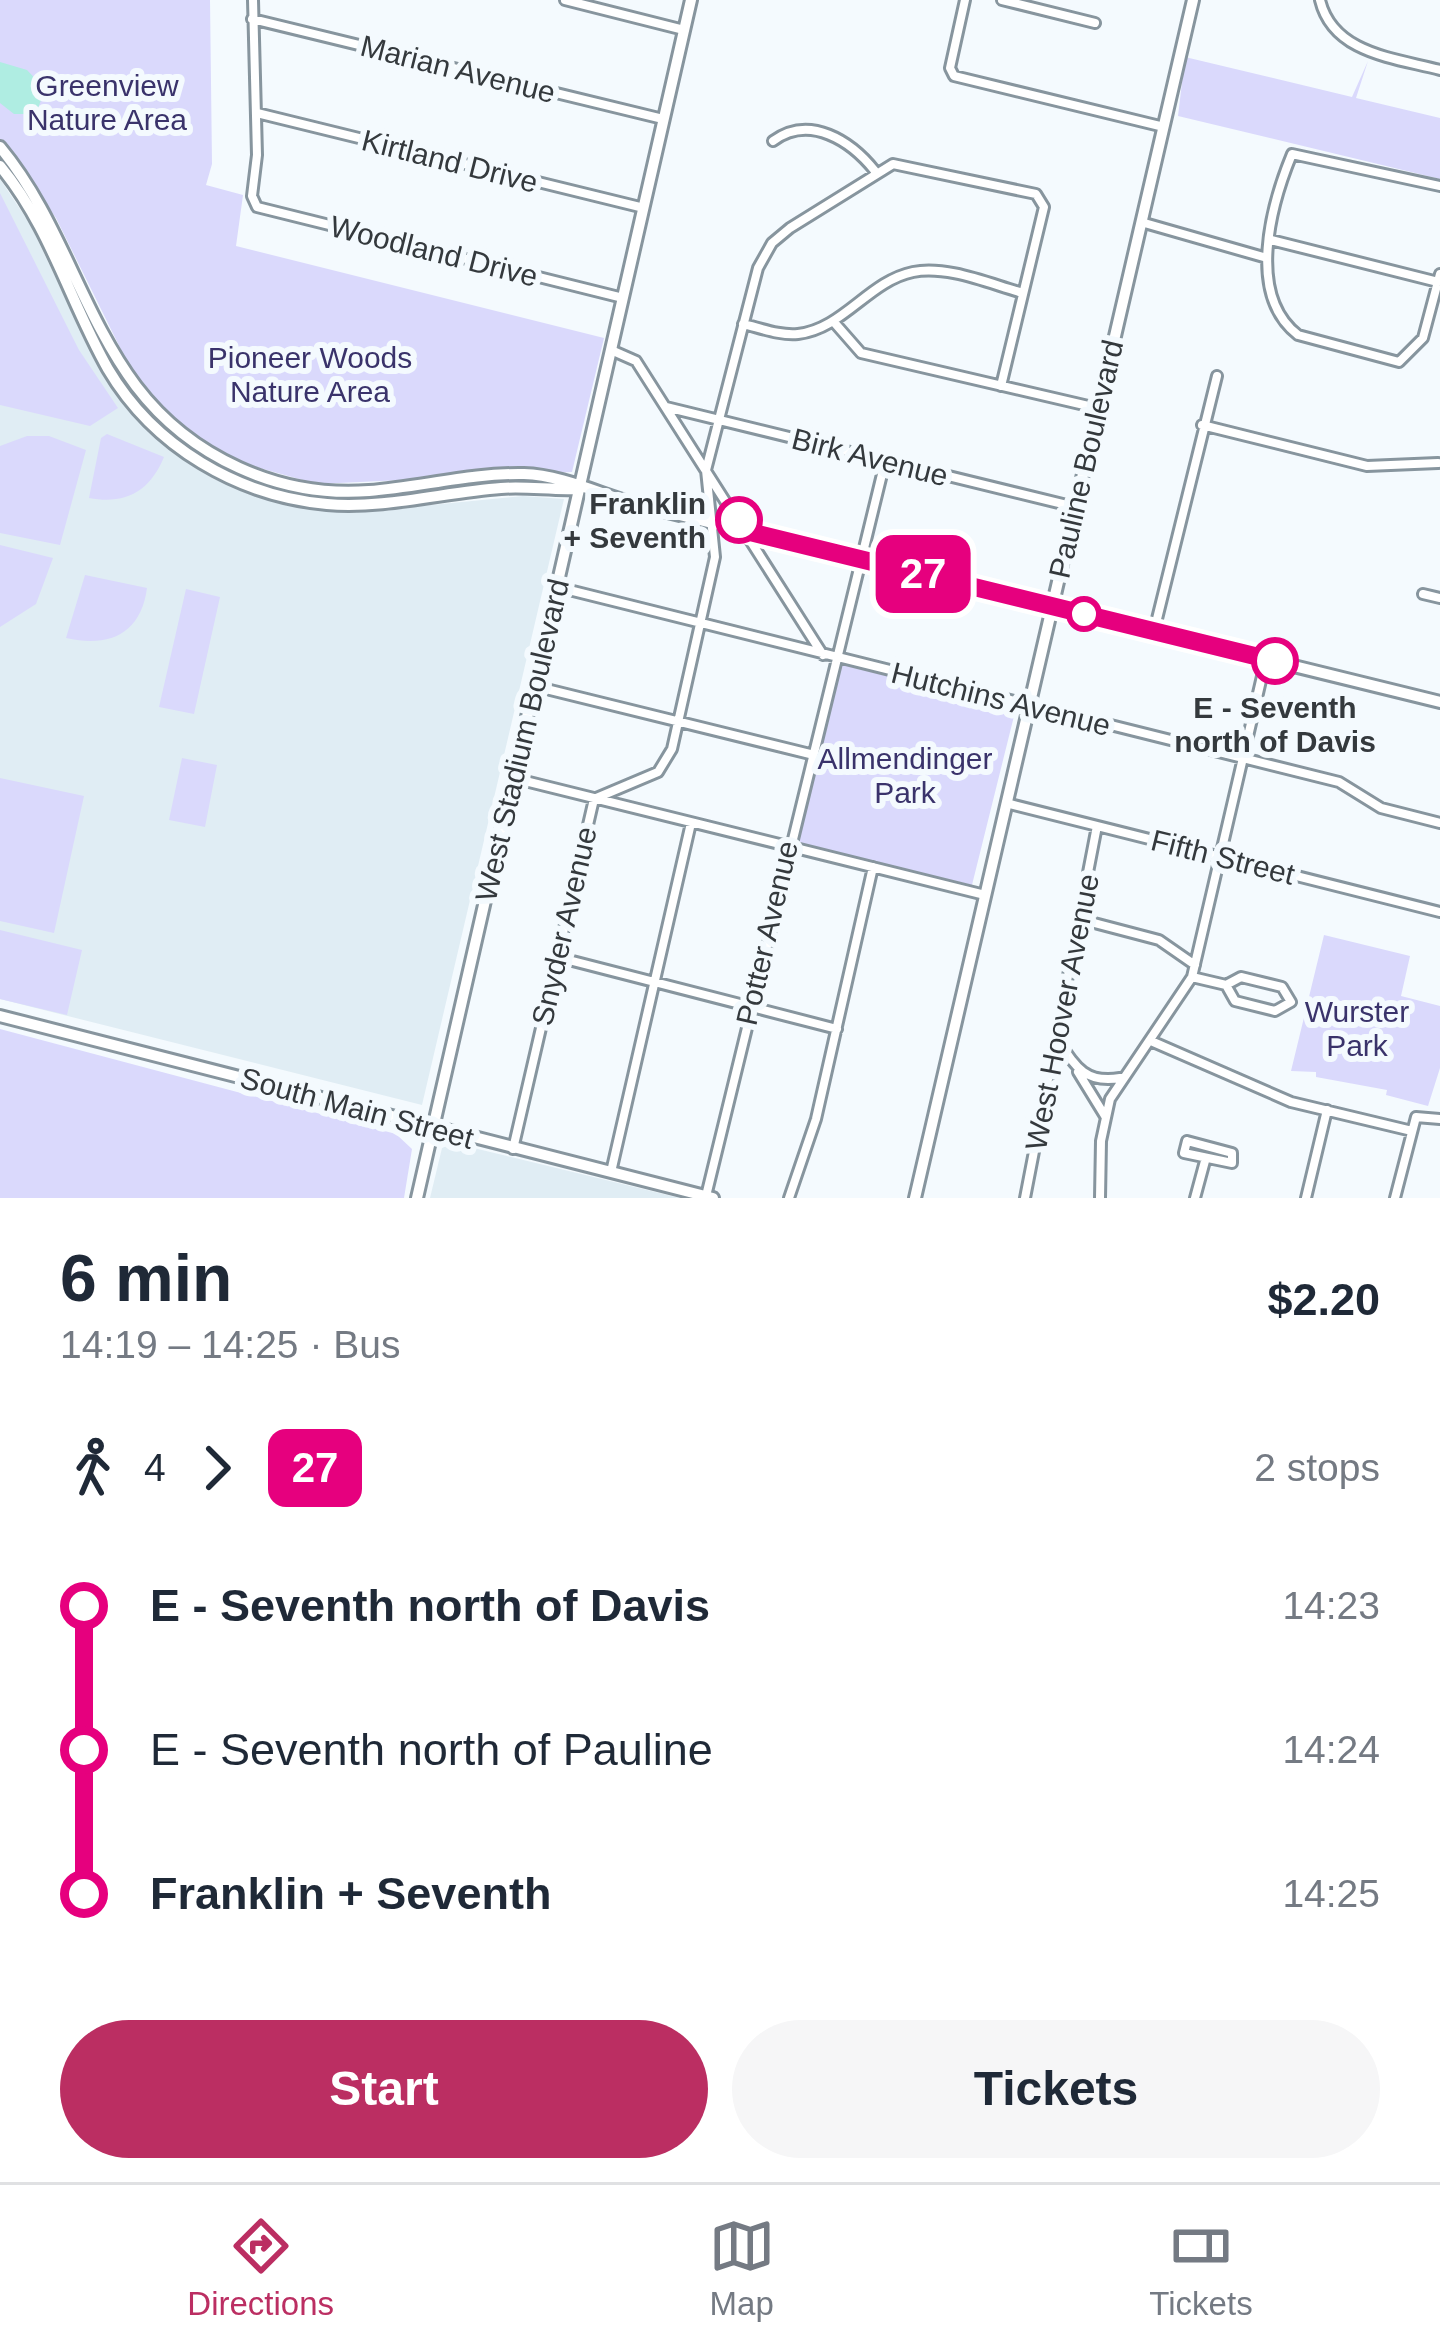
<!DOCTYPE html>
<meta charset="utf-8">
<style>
:root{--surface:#fff;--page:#f6f6f7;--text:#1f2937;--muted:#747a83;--line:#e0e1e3;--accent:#bb2e62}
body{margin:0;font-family:Helvetica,sans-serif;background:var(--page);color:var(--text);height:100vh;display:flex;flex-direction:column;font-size:45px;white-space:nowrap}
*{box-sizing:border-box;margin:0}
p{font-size:39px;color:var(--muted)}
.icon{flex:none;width:66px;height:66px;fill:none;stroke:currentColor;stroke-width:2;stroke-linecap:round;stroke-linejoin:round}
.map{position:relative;height:1198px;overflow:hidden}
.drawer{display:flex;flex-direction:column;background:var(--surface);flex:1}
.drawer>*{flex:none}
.badge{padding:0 24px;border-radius:18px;font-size:42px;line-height:78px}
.map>.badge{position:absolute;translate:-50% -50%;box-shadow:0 0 0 6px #fff}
.legs{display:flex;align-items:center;gap:18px;height:132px;padding:0 60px;font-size:39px}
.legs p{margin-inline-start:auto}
.head{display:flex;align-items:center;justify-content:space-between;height:204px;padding:0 60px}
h1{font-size:66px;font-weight:600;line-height:90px}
.cta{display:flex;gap:24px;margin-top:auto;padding:24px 60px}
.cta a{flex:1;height:138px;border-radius:72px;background:var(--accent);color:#fff;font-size:48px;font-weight:600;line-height:138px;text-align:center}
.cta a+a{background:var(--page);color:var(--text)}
ul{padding:0 60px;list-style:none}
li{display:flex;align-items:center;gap:42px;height:144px;font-size:45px}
li i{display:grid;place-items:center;width:18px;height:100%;margin:0 15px;background:currentColor}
li i::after{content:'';width:30px;height:30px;margin:-15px;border:9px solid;border-radius:50%;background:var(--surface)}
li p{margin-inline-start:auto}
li:first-child i{background:linear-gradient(#0000 50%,currentColor 0)}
li:last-child i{background:linear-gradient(currentColor 50%,#0000 0)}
.tabs{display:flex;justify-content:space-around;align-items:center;height:168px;border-top:3px solid var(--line);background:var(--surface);font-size:33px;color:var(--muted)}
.tabs a{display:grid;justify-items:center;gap:6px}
.tabs .current{color:var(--accent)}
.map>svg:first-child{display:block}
.built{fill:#e0edf4}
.green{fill:#dad9fc}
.water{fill:#afede2}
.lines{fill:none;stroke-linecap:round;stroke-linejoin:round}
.street-casing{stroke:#87959e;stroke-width:14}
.secondary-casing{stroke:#87959e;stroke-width:16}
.street{stroke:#fff;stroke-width:8}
.secondary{stroke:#fff;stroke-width:10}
.line-1-casing{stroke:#fff;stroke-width:27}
.line-1{stroke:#e6007e;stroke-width:18}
.stop-1-dot{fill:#fff;stroke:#e6007e;stroke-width:6}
.labels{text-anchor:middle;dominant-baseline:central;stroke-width:12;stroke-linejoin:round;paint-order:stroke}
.street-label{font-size:30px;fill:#34393d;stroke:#f4fafe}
.park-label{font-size:30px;fill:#3a336b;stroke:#f4fafe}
.stop-label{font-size:30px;font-weight:bold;fill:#34393d;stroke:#f4fafe;text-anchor:end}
</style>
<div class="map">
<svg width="1440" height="1198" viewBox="0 0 1440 1198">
<rect width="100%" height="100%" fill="#f4fafe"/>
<!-- built -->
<path class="built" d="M0 179 30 224 101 373 124 405 146 429 213 479 312 510 370 511 523 496 564 499 422 1105 0 999Z
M453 1143 680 1198H430L442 1148Z"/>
<!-- green -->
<path class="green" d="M0 0H210L212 164 206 185 243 195 236 246 604 338 572 472 317 484 238 462 191 435 134 376 56 218 0 141Z
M1185 57 1352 97 1368 61 1356 98 1440 118V179L1178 116Z
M0 193 79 350 118 408 90 426 0 405Z
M107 434 164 457C150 491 126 505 89 498L101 438Z
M27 436H49L86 450 60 545 0 533V446Z
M0 545 53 558 36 604 0 627Z
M85 575 147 588C141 634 109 648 66 638Z
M186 589 220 597 194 714 159 707Z
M840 663 1011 705 1015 712 972 885 796 843Z
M182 758 217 765 205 827 169 820Z
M0 778 84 796 54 933 0 921Z
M0 930 82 950 67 1015 0 999Z
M1324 935 1410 956 1401 996 1440 1006V1068L1428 1106 1386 1095 1387 1090 1316 1077V1072L1291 1071Z
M0 1029 396 1134 412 1149 404 1198H0Z"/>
<!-- water -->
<path class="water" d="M0 62 27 70 45 89 36 114H14L0 103Z"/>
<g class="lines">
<defs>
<path id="street" d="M253 0 257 155 252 196 257 207 623 298
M565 0 684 30
M965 0 950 68 954 76 1164 127
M1002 0 1095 23
M1320 0C1333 54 1395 58 1440 70
M252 19 663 119
M257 113 644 208
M773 141C810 114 851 141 875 171
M1440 186 1292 154C1271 205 1246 295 1298 335L1399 362 1423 338 1440 274
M1141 222 1267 258
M1271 240 1438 282
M833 321 861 353 1097 408
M743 324C760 328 781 336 798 334 843 329 869 281 913 272 947 265 990 284 1023 293
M611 350 636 361 823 655
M666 407 1075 507
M1202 425 1367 466 1438 463
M557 587 1339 782 1381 808 1440 823
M1423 594 1440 598
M1154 631 1217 376
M534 686 810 754
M513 778 985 895
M1006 803 1440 912
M1079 919 1159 940 1195 965
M557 957 837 1029
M1192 977 1226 985 1241 977 1282 987 1291 1002 1275 1011 1235 1001 1226 985
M1058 1040C1075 1066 1085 1084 1120 1078
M1151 1041 1291 1102 1412 1131
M1078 1072 1105 1116
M1187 1141 1232 1153V1163L1184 1153Z
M513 1149 594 799 658 772 672 749 715 557 706 470 758 268 772 243 790 228 893 164 1036 194 1044 207 1001 386
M611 1172 691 823
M706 1196 885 462
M789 1198 816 1119 873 867
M1025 1198 1097 826
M1100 1198 1101 1141 1110 1099 1192 977 1266 659
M1195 1198 1205 1161
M1306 1198 1327 1110
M1395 1198 1416 1117 1440 1119"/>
<path id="secondary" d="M0 147C60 219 80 311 136 386 190 457 279 498 369 491 420 487 472 473 524 474 562 475 602 495 639 505L1440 702
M0 166C50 226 70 302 108 369 154 447 238 496 327 504 384 509 445 492 501 488 526 486 550 490 575 489
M0 1016 713 1198
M417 1198 691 0
M915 1198 1193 0"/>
</defs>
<!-- street casing -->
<use href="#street" class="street-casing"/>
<!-- secondary casing -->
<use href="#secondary" class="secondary-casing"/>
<!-- street -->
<use href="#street" class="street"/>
<!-- secondary -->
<use href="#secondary" class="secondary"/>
</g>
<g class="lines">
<defs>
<path id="line-1" d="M739 520 746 531 1275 661"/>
</defs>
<!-- line-1 casing -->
<use href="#line-1" class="line-1-casing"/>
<!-- line-1 -->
<use href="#line-1" class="line-1"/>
</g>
<!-- markers -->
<g class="stop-1-dot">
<circle cx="739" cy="520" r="21"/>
<circle cx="1084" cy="614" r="15"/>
<circle cx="1275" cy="661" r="21"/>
</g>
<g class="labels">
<!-- street labels -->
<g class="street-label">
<text transform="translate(458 69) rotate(14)">Marian Avenue</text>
<text transform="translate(450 161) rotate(14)">Kirtland Drive</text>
<text transform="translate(434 251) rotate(14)">Woodland Drive</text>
<text transform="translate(870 457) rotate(14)">Birk Avenue</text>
<text transform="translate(1086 459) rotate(-77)">Pauline Boulevard</text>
<text transform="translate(1001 699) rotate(14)">Hutchins Avenue</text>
<text transform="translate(522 740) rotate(-77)">West Stadium Boulevard</text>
<text transform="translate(1223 857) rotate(14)">Fifth Street</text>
<text transform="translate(564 926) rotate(-77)">Snyder Avenue</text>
<text transform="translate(767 933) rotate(-77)">Potter Avenue</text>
<text transform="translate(1062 1012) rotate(-79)">West Hoover Avenue</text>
<text transform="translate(357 1108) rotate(15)">South Main Street</text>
</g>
<!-- park labels -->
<g class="park-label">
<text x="107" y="85">Greenview<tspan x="107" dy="34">Nature Area</tspan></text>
<text x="310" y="357">Pioneer Woods<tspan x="310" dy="34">Nature Area</tspan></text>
<text x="905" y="758">Allmendinger<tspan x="905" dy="34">Park</tspan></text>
<text x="1357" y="1011">Wurster<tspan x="1357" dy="34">Park</tspan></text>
</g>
<!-- stop labels -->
<g class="stop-label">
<text x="706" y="503">Franklin<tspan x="706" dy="34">+ Seventh</tspan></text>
<text x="1275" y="707" text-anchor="middle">E - Seventh<tspan x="1275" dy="34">north of Davis</tspan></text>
</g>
</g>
</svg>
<b class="badge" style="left:923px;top:574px;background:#e6007e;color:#fff">27</b>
</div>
<section class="drawer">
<div class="head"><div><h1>6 min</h1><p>14:19 – 14:25 · Bus</p></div><b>$2.20</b></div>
<div class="legs"><svg class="icon" aria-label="walk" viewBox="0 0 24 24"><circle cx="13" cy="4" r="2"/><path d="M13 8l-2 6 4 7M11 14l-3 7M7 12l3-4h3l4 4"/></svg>4<svg class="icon" aria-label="forward" viewBox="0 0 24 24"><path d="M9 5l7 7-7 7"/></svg><b class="badge" style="background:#e6007e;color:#fff">27</b><p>2 stops</p></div>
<ul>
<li><i style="color:#e6007e"></i><b>E - Seventh north of Davis</b><p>14:23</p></li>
<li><i style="color:#e6007e"></i><span>E - Seventh north of Pauline</span><p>14:24</p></li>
<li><i style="color:#e6007e"></i><b>Franklin + Seventh</b><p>14:25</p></li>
</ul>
<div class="cta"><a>Start</a><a>Tickets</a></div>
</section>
<nav class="tabs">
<a class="current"><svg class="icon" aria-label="directions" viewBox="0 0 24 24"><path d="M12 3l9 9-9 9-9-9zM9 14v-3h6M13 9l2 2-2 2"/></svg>Directions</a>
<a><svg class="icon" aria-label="map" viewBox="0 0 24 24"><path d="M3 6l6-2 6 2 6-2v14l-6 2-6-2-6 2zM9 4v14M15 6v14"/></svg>Map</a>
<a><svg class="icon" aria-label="tickets" viewBox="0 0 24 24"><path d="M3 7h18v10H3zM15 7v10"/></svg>Tickets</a>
</nav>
